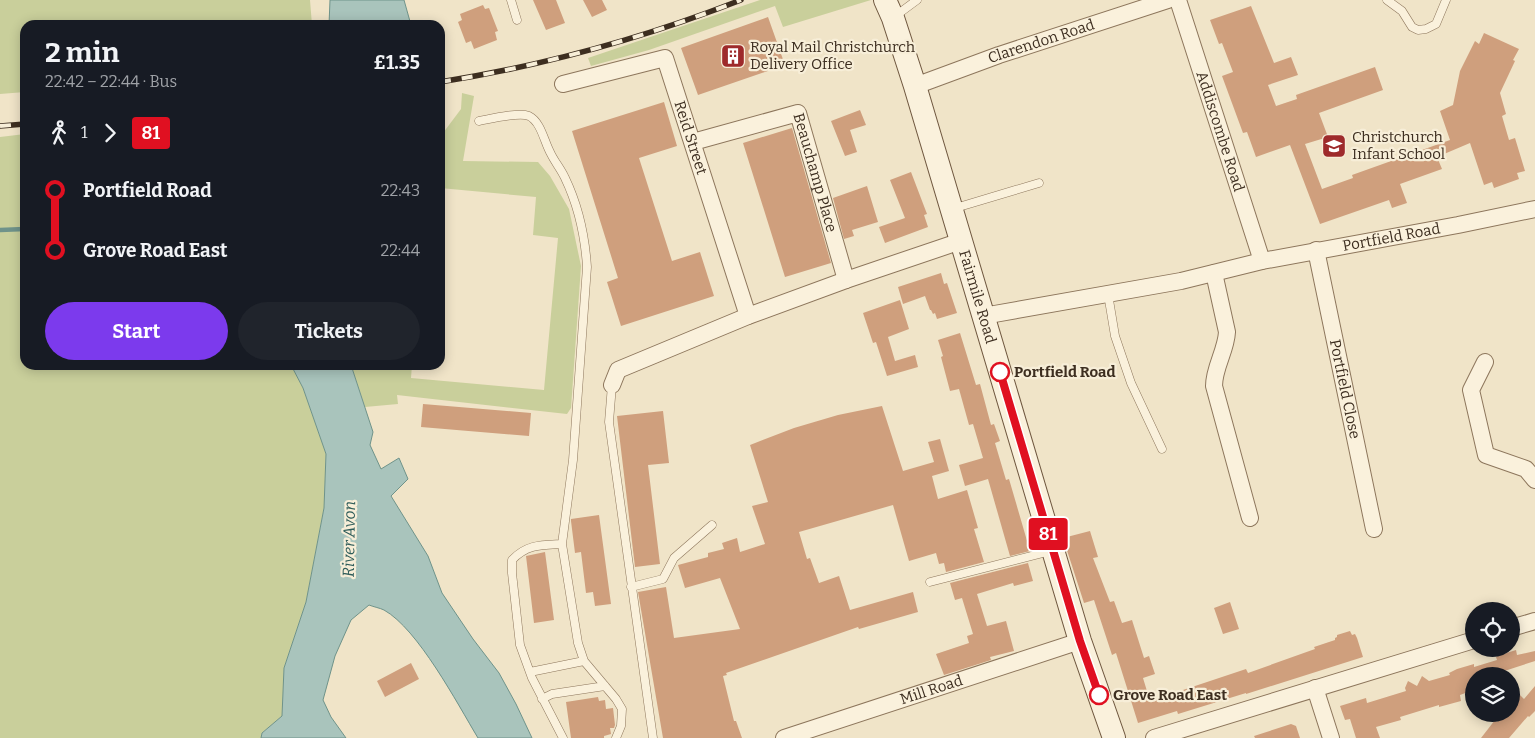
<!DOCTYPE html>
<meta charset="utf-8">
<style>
:root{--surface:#171b24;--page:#20242c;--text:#f1f3f6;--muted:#9ea1a6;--accent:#7c3aed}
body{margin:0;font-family:Bitter,serif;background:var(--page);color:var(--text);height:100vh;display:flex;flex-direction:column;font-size:19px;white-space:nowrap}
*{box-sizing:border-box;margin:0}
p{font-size:16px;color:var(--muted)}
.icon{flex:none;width:28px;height:28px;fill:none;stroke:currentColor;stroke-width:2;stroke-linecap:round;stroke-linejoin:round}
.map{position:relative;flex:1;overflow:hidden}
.drawer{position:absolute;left:20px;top:20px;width:425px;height:350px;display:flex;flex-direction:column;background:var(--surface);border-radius:15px;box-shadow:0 2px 12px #0003}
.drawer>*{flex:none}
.badge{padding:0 10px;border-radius:4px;font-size:18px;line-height:32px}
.tools{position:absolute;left:1465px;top:602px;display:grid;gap:10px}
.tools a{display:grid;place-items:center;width:55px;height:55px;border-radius:50%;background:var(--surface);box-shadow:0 2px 12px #0003;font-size:25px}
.map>.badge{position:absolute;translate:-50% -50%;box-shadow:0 0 0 2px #fff}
.legs{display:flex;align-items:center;gap:8px;height:55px;padding:0 25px;font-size:16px}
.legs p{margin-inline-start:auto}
.headline{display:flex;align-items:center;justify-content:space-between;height:85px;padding:0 25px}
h1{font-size:28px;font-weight:700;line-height:38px}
.button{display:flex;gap:10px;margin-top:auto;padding:10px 25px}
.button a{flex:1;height:58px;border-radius:30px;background:var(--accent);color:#fff;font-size:20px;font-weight:700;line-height:58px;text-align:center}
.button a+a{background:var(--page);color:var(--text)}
ul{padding:0 25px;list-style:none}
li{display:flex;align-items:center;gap:18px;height:60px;font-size:19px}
li i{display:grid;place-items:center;width:8px;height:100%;margin:0 6px;background:currentColor}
li i::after{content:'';width:12px;height:12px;margin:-6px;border:4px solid;border-radius:50%;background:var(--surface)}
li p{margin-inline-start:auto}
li:first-child i{background:linear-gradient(#0000 50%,currentColor 0)}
li:last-child i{background:linear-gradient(currentColor 50%,#0000 0)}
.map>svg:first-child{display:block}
.green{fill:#c9cf9b}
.water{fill:#a9c4bc;stroke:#6f938a}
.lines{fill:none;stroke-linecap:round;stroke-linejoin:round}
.stream{stroke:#6f938a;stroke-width:4.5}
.building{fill:#cf9f7d}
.lane-casing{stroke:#8d765c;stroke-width:9}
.street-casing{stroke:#8d765c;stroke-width:18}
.secondary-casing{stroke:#6f573f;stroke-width:24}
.lane{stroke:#faf1dc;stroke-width:8}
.street{stroke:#faf1dc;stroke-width:16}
.secondary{stroke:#faf1dc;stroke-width:22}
.rail-casing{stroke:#3d2e20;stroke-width:5.5}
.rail{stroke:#f7eed8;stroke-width:4;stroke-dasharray:11;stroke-linecap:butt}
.line-1-casing{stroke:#fff;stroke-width:11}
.line-1{stroke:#e01021;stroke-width:8}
.stop-1-dot{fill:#fff;stroke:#e01021;stroke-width:2.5}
.labels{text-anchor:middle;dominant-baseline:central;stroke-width:4.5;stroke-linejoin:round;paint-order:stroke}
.street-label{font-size:15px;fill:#3d2e20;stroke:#f7eed8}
.poi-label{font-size:15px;fill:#3d2e20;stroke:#f7eed8;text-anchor:start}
.stop-label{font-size:15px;font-weight:bold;fill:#3d2e20;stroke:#f7eed8;text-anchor:start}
.water-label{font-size:16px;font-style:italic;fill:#2f5d5a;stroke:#f7eed8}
</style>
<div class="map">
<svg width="1535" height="738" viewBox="0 0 1535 738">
<rect width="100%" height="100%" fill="#f0e4c8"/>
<!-- green -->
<path class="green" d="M0 0H310L312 25H25V92L0 94Z
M760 0H871L783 27 775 6 649 50 591 66 588 58Z
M462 93 474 96 463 161 538 162 550 176 569 209 581 266 571 408 567 414 397 395 398 404 365 407 351 365H412L411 378 544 390 558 238 533 235 536 197 440 188V134L443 133 461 109Z
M25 134V365H291L303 388 326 454 324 508 306 602 284 668 282 716 262 733 261 738H0V137Z"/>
<!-- water -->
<path class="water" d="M330 0H404L411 25H329Z
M291 365H351L373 432 370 445 381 469 399 458 408 479 391 496 428 556 442 593 473 639 499 673 516 704 532 738H478C457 703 418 629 384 610 380 608 374 607 369 605L351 620 335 656 323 700 331 717 346 738H261L262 733 282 716 284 668 306 602 324 508 326 454 303 388Z"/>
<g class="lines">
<!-- stream -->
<path class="stream" d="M0 230 25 229"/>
</g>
<!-- building -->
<path class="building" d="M533 0H556L565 23 546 30Z
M583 0H602L607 10 592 17Z
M483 5 485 9 489 8 498 31 495 32 497 40 474 49 471 41 466 43 458 22 462 20 460 14Z
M1251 6 1274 63 1291 57 1298 75 1268 85 1276 106 1297 99 1296 95 1375 67 1383 90 1319 113 1328 137 1305 144 1322 189 1353 178 1352 175 1450 140 1440 111 1453 105 1460 71 1475 41 1479 44 1484 33 1519 49 1513 60 1515 61 1500 93 1506 114 1502 116 1509 140 1515 138 1525 171 1517 173 1519 179 1494 188 1492 182 1484 185 1470 143 1437 157 1442 169 1400 184 1407 203 1392 208 1389 200 1320 224 1290 145 1256 157 1247 132 1243 133 1222 76 1233 72 1222 43 1219 44 1210 20Z
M768 17 785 65 698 95 681 48Z
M664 102 677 146 639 158 672 261 700 252 714 296 621 326 607 282 618 278 572 131Z
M860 110 866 125 850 130 857 152 845 156 831 121Z
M792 128 831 263 785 277 743 143Z
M911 172 927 214 924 215 928 227 885 243 879 227 905 218 890 180Z
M867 186 878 222 852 230 854 236 844 239 833 198Z
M941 273 944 284 947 283 957 313 937 319 935 313 933 314 931 310H930L925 296 903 304 898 287Z
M900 300 909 329 888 337 895 361 915 355 918 367 887 376 876 342 873 343 863 313Z
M960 333 976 385 980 384 991 425 994 424 1000 441 995 443 1006 480 1009 479 1030 551 1010 556 988 479 965 486 959 465 983 458 973 424 969 425 959 389 950 391 941 357 943 356 938 340Z
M423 404 531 413 529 436 421 427Z
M882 406 903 471 934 462 928 442 940 439 949 471 932 476 938 499 967 490 978 528 974 529 984 562 946 572 944 563 939 564 936 553 909 561 893 505 799 532 807 559 810 558 819 583 839 576 850 610 913 592 918 612 859 629 858 627 726 673 727 675 723 676 734 721H736L742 738H663L638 592 666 587 674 638 740 629 720 578 685 588 678 565 708 557V553L724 549 722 543 737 538 740 552 765 544 752 506 768 502 750 445 794 428 838 415Z
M663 411 669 463 648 465 660 564 635 567 617 416Z
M599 515 611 604 595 606 593 592 586 593 581 552 575 553 571 521V519Z
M1090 531 1098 557 1093 558 1110 602 1114 601 1122 623 1132 620 1144 658 1149 656 1155 674 1143 678 1150 701 1246 669 1248 673 1315 649 1314 647 1335 640V638L1337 637V635L1350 631 1352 635 1355 634 1357 638 1363 657 1246 694V693L1178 714 1177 711 1138 723 1116 653 1112 655 1094 600 1084 603 1063 538Z
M545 552 554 620 534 623 526 556Z
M1028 563 1033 581 1014 586 1013 583 977 594 987 626 1006 621 1014 651 990 657 991 660 944 675 936 654 969 643 967 636 973 634 962 598 955 600 950 583Z
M1230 602 1239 629 1223 634 1214 608Z
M1516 650 1517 655 1535 651V661L1489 676H1474V684L1469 685 1471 691 1460 695 1461 701 1439 707V705L1400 717 1401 720 1376 727 1380 738H1356L1350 719 1345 720 1340 706 1366 698 1367 703 1406 691 1405 688 1408 681 1417 686 1422 676 1429 681 1450 675 1449 673 1457 669 1474 664V667L1497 660 1496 657 1500 655Z
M411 663 419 679 385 697 377 681Z
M1535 686V711L1529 717 1528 716 1509 738H1481L1495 720 1497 722 1504 714H1511V700L1518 693 1524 699Z
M598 697 599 701 605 700 606 709 613 708 615 725 614 728H610L611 734 604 736V738H571L566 702Z
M1291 724 1296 726 1300 738H1255L1254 736Z"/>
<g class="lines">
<defs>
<path id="lane" d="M511 0 517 20
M1387 0 1402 11 1412 27 1418 30 1426 29 1436 24 1446 0
M894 17 917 0
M479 121C490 119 518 112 529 116 541 122 544 141 550 152 554 161 561 169 565 178 579 207 585 236 587 267L573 460 562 544
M952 209 1039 183
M1108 294 1115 336 1131 383 1162 449
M612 385 609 422 653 738
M930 582 1051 551
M631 587 663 579 674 558 712 525
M530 672 584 661
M542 699 552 694 605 686
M563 738 532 678 520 645 512 573V560C527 544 542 545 562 544L578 643 584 661 616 699 622 709 621 726 616 738"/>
<g id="street">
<path id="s1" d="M1178 0 1262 261"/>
<path id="s2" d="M563 84 665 58 748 316"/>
<path id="s3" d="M915 86 999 55 1168 0"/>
<path id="s4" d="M693 142 798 113 846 280"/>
<path id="s5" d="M1316 250 1374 529"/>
<path d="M1214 273 1227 332C1226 351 1214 367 1214 386L1250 518"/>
<path id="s6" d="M983 316 1181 281 1262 261 1458 225 1535 209"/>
<path d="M1485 362 1471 390 1486 455 1526 469 1535 480"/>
<path d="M612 385 618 370 748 316 846 280 961 241"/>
<path d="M1511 628 1535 621"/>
<path d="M1315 688 1331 738"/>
<path id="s7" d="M784 738 1080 641"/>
<path d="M1154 738 1474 640"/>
</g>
<g id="secondary">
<path id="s8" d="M885 0 893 18 915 86 1080 641 1114 738"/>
</g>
</defs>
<!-- lane casing -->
<use href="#lane" class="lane-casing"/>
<!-- street casing -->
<use href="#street" class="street-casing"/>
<!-- secondary casing -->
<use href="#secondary" class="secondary-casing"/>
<!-- lane -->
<use href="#lane" class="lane"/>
<!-- street -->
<use href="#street" class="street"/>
<!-- secondary -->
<use href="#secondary" class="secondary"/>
<defs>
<path id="rail" d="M440 82C542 66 644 38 741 0
M0 126 25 124"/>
</defs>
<!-- rail casing -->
<use href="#rail" class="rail-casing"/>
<!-- rail -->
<use href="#rail" class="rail"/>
</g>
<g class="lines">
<defs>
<path id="line-1" d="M1000 372 1080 641 1099 695"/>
</defs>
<!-- line-1 casing -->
<use href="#line-1" class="line-1-casing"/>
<!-- line-1 -->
<use href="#line-1" class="line-1"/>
</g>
<!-- icons -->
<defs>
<symbol id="building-square" viewBox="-11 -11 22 22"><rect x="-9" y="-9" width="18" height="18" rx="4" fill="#9e2a2b" stroke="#f7eed8"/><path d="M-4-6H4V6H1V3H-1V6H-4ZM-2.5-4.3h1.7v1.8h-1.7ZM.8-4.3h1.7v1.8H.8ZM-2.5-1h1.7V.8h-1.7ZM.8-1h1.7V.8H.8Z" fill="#fff"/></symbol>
<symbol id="school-square" viewBox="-11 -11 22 22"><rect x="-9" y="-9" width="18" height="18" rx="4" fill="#9e2a2b" stroke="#f7eed8"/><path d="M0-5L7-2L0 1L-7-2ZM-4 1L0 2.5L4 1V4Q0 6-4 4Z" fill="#fff"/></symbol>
</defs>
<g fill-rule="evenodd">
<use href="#building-square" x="719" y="42" width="28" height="28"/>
<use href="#school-square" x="1320" y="132" width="28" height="28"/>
</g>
<!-- markers -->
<g class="stop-1-dot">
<circle cx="1000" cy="372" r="9"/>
<circle cx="1099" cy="695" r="9"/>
</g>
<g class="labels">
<!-- street labels -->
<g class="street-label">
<text stroke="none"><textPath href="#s3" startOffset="134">Clarendon Road</textPath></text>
<text stroke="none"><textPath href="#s1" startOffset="138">Addiscombe Road</textPath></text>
<text stroke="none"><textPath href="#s2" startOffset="189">Reid Street</textPath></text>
<text stroke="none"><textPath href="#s4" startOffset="171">Beauchamp Place</textPath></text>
<text stroke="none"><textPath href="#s6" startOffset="416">Portfield Road</textPath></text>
<text stroke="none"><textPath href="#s8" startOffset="311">Fairmile Road</textPath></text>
<text stroke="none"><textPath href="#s5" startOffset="142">Portfield Close</textPath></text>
<text stroke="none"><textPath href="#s7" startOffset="155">Mill Road</textPath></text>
</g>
<!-- poi labels -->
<g class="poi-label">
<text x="750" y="47">Royal Mail Christchurch<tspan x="750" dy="17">Delivery Office</tspan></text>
<text x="1352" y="137">Christchurch<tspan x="1352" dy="17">Infant School</tspan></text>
</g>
<!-- stop labels -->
<g class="stop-label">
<text x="1014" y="372">Portfield Road</text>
<text x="1113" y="695">Grove Road East</text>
</g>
<!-- water labels -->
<g class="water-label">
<text transform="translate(349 539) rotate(-89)">River Avon</text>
</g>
</g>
</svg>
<div class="tools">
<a><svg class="icon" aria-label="locate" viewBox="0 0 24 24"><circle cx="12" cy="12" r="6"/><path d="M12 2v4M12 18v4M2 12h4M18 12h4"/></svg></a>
<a><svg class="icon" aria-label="layers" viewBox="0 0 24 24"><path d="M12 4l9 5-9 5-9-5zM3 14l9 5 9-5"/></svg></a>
</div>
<b class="badge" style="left:1048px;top:534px;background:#e01021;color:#fff">81</b>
<section class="drawer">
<div class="headline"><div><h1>2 min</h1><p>22:42 – 22:44 · Bus</p></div><b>£1.35</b></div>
<div class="legs"><svg class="icon" aria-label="walk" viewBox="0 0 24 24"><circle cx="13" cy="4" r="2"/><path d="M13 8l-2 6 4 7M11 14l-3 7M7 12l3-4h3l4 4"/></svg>1<svg class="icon" aria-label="forward" viewBox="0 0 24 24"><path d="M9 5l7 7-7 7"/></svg><b class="badge" style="background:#e01021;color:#fff">81</b></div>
<ul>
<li><i style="color:#e01021"></i><b>Portfield Road</b><p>22:43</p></li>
<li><i style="color:#e01021"></i><b>Grove Road East</b><p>22:44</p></li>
</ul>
<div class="button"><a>Start</a><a>Tickets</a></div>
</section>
</div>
